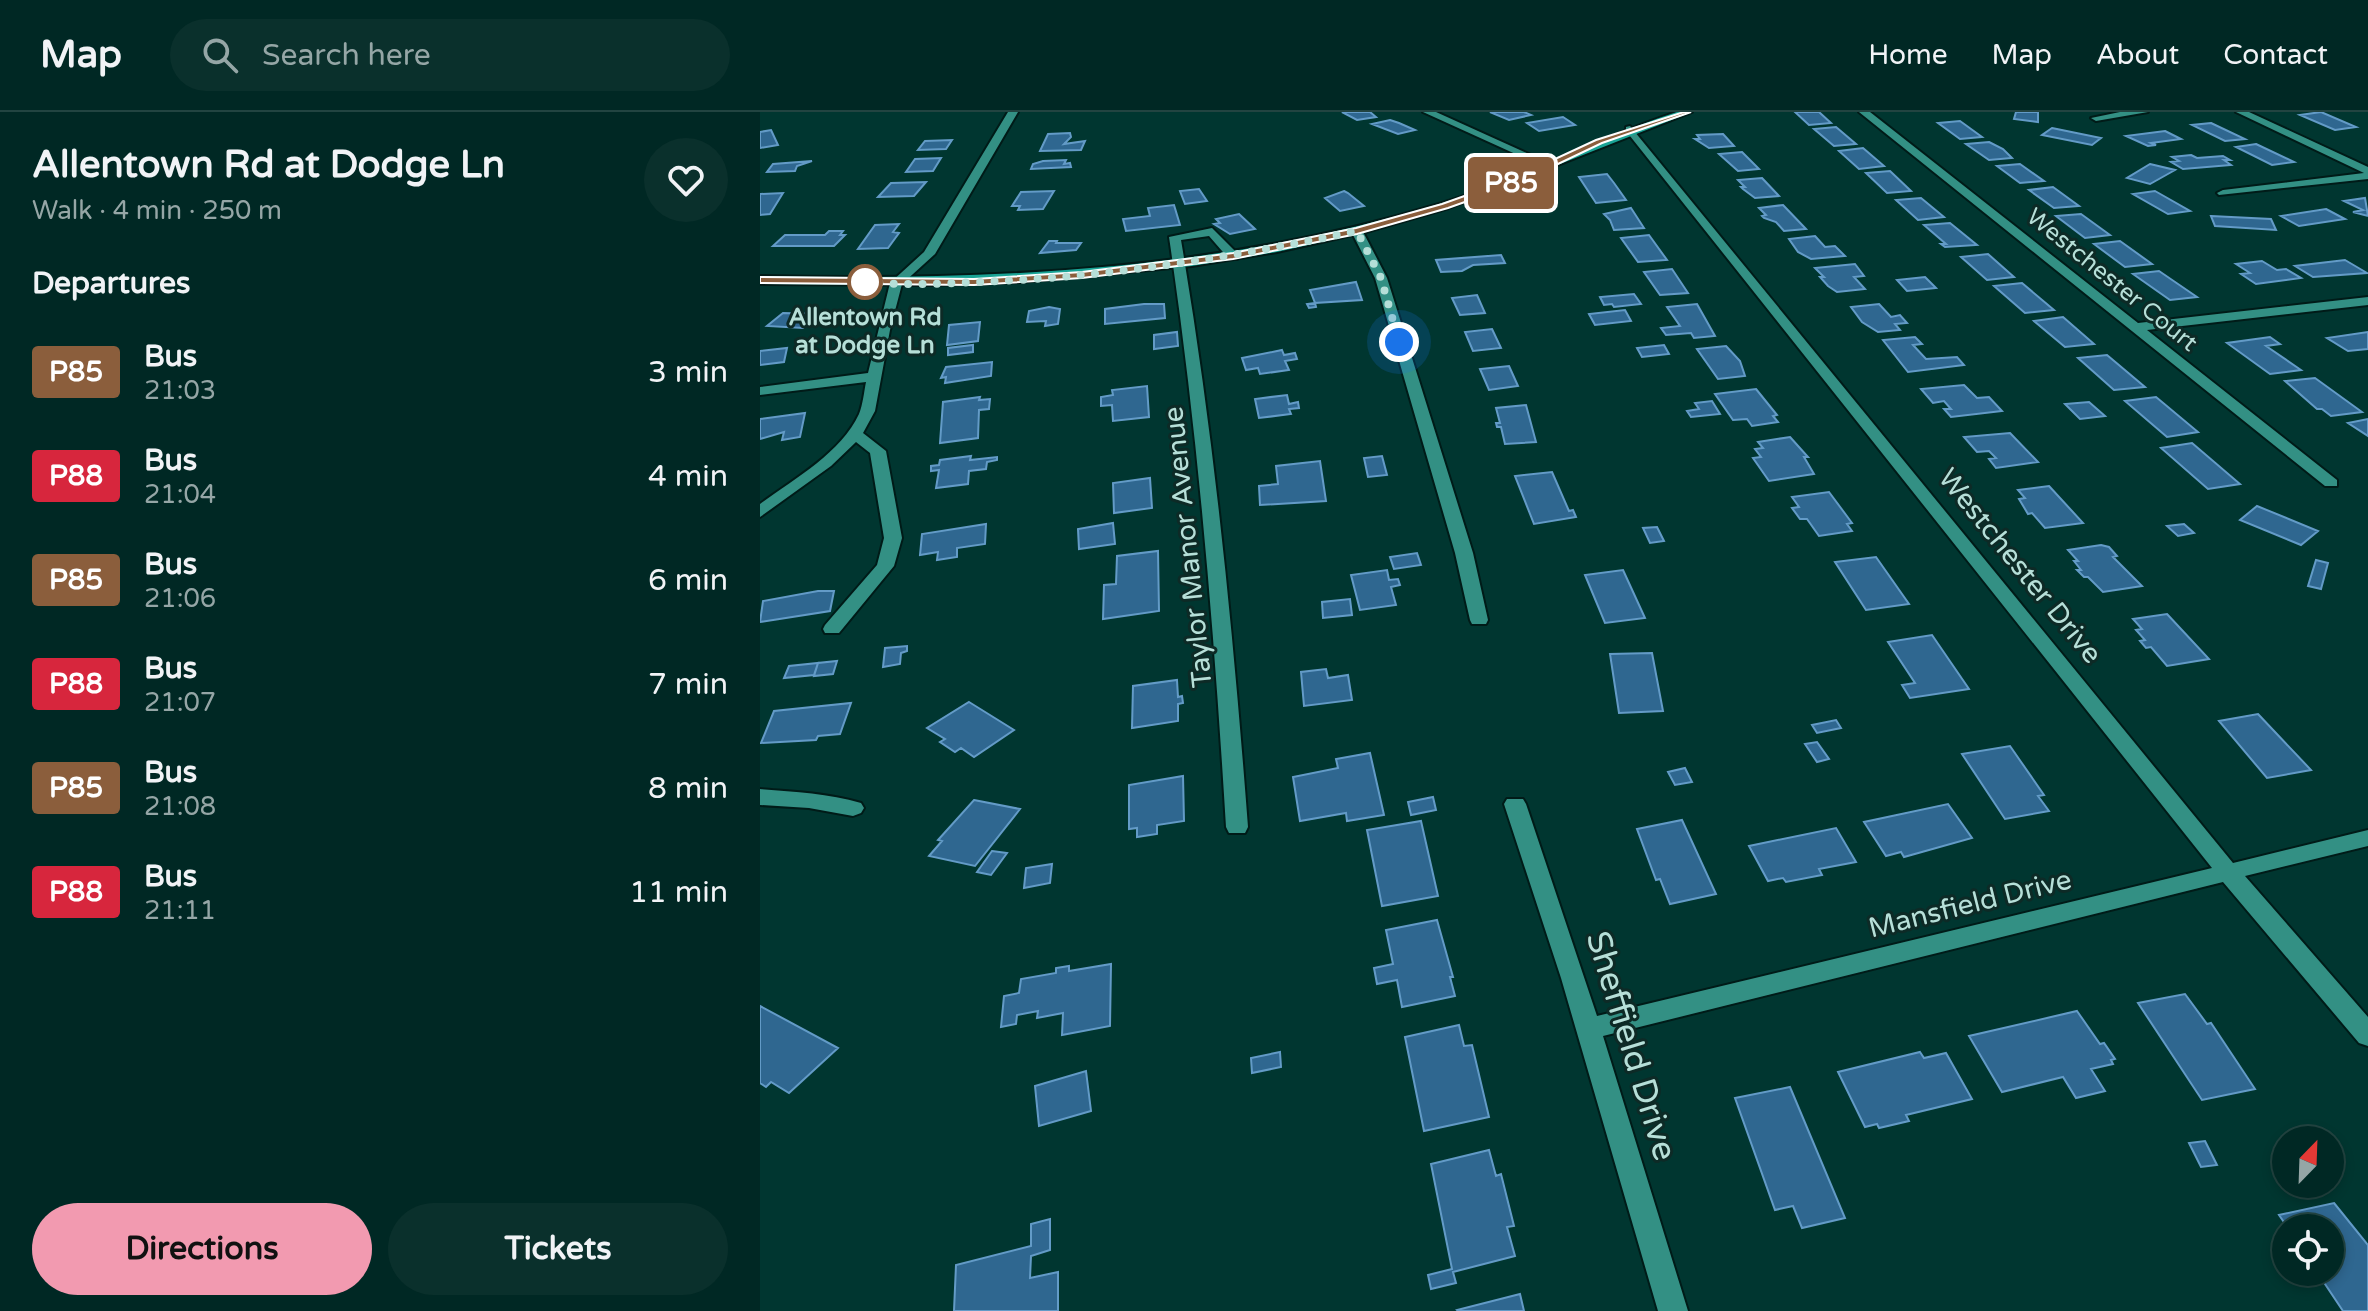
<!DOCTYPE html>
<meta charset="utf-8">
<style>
:root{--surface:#002824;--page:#0a302c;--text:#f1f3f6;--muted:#95a6a6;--line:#224441;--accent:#f29ab0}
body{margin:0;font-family:"Varela Round",sans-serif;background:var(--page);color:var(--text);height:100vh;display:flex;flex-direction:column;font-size:30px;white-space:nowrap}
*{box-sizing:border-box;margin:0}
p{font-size:26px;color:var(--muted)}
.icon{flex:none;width:44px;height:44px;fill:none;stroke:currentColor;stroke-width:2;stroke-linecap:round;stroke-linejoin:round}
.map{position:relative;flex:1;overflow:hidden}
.side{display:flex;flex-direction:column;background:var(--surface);width:760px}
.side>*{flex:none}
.badge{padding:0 16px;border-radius:6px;font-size:28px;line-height:52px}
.needle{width:52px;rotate:23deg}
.fabs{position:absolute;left:1512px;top:1014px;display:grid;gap:16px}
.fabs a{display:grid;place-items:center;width:72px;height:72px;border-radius:50%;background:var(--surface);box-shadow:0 4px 12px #0003,0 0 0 2px var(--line);font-size:40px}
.you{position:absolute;width:40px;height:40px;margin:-20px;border:6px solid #fff;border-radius:50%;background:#1a73e8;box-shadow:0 0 0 12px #1a73e833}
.map>.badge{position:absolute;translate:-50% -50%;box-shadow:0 0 0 4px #fff}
h2{padding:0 32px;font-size:30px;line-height:72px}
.round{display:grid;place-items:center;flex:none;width:84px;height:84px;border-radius:42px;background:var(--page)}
.head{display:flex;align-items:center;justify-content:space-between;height:136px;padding:0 32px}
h1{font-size:38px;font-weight:700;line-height:60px}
.button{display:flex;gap:16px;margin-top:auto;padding:16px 32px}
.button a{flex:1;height:92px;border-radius:48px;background:var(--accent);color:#111;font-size:32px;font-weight:700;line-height:92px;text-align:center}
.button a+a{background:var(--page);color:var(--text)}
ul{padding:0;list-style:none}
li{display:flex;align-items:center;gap:24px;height:104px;padding:0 32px}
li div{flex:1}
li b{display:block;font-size:30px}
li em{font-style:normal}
li .badge{min-width:88px;font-weight:700;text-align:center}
header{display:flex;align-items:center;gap:48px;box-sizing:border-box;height:112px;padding:0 40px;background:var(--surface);border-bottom:2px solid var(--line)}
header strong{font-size:38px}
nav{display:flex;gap:44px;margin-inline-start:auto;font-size:28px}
.search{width:560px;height:72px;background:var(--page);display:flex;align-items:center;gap:20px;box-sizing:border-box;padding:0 28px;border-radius:44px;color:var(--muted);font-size:30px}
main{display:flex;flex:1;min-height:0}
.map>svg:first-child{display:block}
.building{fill:#2f6790;stroke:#639bc7;stroke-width:2}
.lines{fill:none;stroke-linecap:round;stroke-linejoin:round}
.minor-casing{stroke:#001b18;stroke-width:4}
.major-casing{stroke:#001b18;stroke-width:4}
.minor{fill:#339084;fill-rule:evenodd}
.major{fill:#19a395;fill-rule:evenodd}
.line{fill:#8b5e3c;stroke:#fff;stroke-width:2}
.walk{stroke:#b6dfd8;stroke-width:8;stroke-dasharray:0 14.4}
.stop-dot{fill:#fff;stroke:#8b5e3c;stroke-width:4}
.labels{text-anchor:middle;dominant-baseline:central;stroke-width:6;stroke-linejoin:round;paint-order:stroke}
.far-street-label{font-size:24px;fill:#b6dfd8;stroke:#0d2a26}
.far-stop-label{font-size:24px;font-weight:bold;fill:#b6dfd8;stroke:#0d2a26}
.street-label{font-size:28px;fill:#b6dfd8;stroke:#0d2a26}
.near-street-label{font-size:34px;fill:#b6dfd8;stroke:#0d2a26}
</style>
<header>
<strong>Map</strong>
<div class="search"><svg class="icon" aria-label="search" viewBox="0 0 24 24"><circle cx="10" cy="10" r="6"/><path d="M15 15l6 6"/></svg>Search here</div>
<nav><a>Home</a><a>Map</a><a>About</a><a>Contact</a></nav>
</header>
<main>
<section class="side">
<div class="head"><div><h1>Allentown Rd at Dodge Ln</h1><p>Walk · 4 min · 250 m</p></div><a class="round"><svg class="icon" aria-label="heart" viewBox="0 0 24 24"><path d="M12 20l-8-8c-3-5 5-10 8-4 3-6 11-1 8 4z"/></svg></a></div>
<h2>Departures</h2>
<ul>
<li><span class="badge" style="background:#8b5e3c;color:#fff">P85</span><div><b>Bus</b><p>21:03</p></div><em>3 min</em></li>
<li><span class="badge" style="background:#d7263d;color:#fff">P88</span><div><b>Bus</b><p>21:04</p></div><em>4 min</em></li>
<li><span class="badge" style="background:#8b5e3c;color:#fff">P85</span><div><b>Bus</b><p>21:06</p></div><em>6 min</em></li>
<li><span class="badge" style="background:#d7263d;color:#fff">P88</span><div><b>Bus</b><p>21:07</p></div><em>7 min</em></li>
<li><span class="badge" style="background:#8b5e3c;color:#fff">P85</span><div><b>Bus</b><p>21:08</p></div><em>8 min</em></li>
<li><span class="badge" style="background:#d7263d;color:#fff">P88</span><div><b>Bus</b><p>21:11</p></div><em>11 min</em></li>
</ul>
<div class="button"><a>Directions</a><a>Tickets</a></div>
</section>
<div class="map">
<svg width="1608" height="1199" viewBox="0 0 1608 1199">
<rect width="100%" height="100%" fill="#003630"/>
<!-- building -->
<path class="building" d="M582 0H610L616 5 597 8Z
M730 0H764L771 3 749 8Z
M1035 0H1059L1071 11 1049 13Z
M1256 0H1278V10L1254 7Z
M1561 0 1596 15 1575 18 1540 3Z
M803 5 815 13 779 19 767 11Z
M630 8 639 11 655 18 638 22 612 12Z
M1200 9 1222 25 1200 27 1178 11Z
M1451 11 1485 27 1465 29 1432 13Z
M1076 15 1096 32 1074 34 1054 17Z
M1292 16 1341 26 1332 33 1282 23Z
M11 18 18 33 0 36V20Z
M1405 19 1421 27 1391 31 1396 33 1388 34 1366 24Z
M310 21 311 25 304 32 325 29 321 38 280 39 288 22Z
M963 22 974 34 949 36 935 27H940L937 23Z
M192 28 186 37 158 38 165 29Z
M1229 30 1243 37 1252 46 1229 48 1206 32Z
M1496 32 1534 50 1512 53 1476 35Z
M1103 36 1124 54 1099 57 1079 39Z
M982 40 999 57 978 59 959 42Z
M1431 43 1437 46 1463 44 1470 48H1464L1471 53 1423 57 1411 50 1419 49 1412 45Z
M181 46 173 59 146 60 155 47Z
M306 48 304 52 310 51 311 55 271 57 273 52 283 49Z
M52 49 37 54 35 59 7 60 13 52Z
M1260 52 1284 69 1260 71 1237 54Z
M1390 52 1415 58 1390 72 1367 66Z
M1130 59 1151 79 1127 81 1106 61Z
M847 62 854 71 866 88 836 91 819 65Z
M1002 66 1019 84 995 86 983 77 981 75H985L978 68Z
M166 70 154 84 118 85 131 71Z
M1293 75 1319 94 1294 96 1269 78Z
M439 77 447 89 425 92 420 79Z
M294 79 283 97 258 98 260 94H252L261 80Z
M584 79 588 81 604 94 580 99 565 86Z
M1395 79 1430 99 1408 102 1373 82Z
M23 81 10 102 0 103V82Z
M1161 86 1184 105 1158 108 1136 88Z
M1605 86 1608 104 1593 100 1603 98 1584 89Z
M414 93 420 113 366 119 363 107 390 104 388 96Z
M1023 93 1046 117 1024 119 1016 110 1004 106 1002 104 1006 103 999 96Z
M871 96 884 116 854 118 850 108 844 102Z
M1566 97 1585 107 1539 114 1521 104Z
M479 102 495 117 470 122 454 112 460 111 456 107Z
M1321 102 1350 123 1325 126 1296 104Z
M1451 104 1511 107 1516 118 1455 114Z
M1190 111 1217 133 1185 135 1181 132H1186L1164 113Z
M139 112 133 120 139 121 128 136 98 137 115 113Z
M69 119H83L80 123H85L74 134H13L25 123H65Z
M889 123 907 148 878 150 861 126Z
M1055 124 1065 135 1075 134 1085 144 1051 147 1038 140 1029 127Z
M289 129H297L296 131H321L316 138 280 141Z
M1360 129 1392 152 1365 155 1334 132Z
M1228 142 1254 165 1227 168 1201 145Z
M741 143 745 151 713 153 702 159 681 160 676 148Z
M1585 148 1607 161 1553 165 1535 154Z
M1502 149 1517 158 1526 157 1541 166 1496 172 1481 162 1490 161 1476 152Z
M1095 152 1104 164 1094 165 1105 177 1077 180 1068 174 1060 165H1064L1055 156Z
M912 157 928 181 900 183 884 160Z
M1399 159 1437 185 1410 188 1373 162Z
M1165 165 1176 176 1147 179 1137 168Z
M596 170 602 188 555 191 556 195 549 196 547 192 555 191 550 178Z
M1262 171 1294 198 1265 201 1234 174Z
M874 182 881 192 854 195 852 192 844 193 840 185Z
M717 183 725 201 700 203 692 186Z
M384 192H404L405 206 345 212V197Z
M937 192 955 224 934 226 931 221 906 223 901 216 920 214 907 195Z
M1119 192 1131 205 1140 203 1147 211 1135 212 1140 218 1118 220 1102 210 1091 195Z
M289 195 300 197 298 212 285 214 286 209 267 210 269 199Z
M865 198 871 209 835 213 829 202Z
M23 201 58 202 43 216 7 214Z
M1303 205 1334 232 1305 235 1274 209Z
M220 210 218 229 187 233 189 213Z
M732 217 741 236 713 239 705 220Z
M417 220 418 234 394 237V223Z
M1608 220V237L1588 239 1567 226Z
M1155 225 1162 232 1153 233 1166 247 1197 245 1204 253 1148 260 1123 228Z
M1510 225 1520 232 1506 234 1541 258 1510 262 1467 231Z
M213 233V240L188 243V236Z
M904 233 909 242 882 245 877 236Z
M966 234 980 249 985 264 958 267 937 237Z
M27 236 24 250 0 253V239Z
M522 238 524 243 535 241 537 247 525 249 529 258 500 262 498 256 486 258 482 246Z
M1347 243 1385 275 1354 278 1318 246Z
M232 250 231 264 185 271 186 265 181 266 186 255Z
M749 254 758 274 729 278 720 257Z
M1555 266 1602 300 1571 304 1562 297H1557L1525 269Z
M1204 273 1217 286 1229 285 1242 299 1191 305 1184 297H1191L1184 289 1173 291 1161 277Z
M387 274 389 305 353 309 352 293 341 294V285L353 283 352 278Z
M996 277 1017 303 1013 304 1018 310 992 314 987 307 973 308 955 282Z
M527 283 529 292 538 290 539 296 529 297 531 302 499 306 495 287Z
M220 285 219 288 230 287 229 297 219 298 218 326 180 331 183 290Z
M1396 285 1438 320 1407 325 1365 289Z
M952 289 960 302 931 305 927 299 939 297 935 291Z
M1329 290 1345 304 1320 307 1305 292Z
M766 293 776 330 745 332 741 315H737L736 311H740L736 296Z
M45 301 40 325 22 328 24 320 0 327V307Z
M1608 307V324L1588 311Z
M1250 321 1278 350 1236 356 1229 347 1236 346 1229 339 1217 340 1204 325Z
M1030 325 1048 345H1044L1054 362 1009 369 993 346 1001 345 995 337 1003 336 998 330Z
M1432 331 1480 372 1448 377 1401 336Z
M211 344 210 348 237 345V348L227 350 226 357 209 359 208 372 176 376 179 358 171 359V354L179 353 180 348Z
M622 344 627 363 608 365 604 346Z
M560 349 566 389 500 393 499 374 518 372 516 354Z
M792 360 809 399 813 398 816 405 774 412 755 364Z
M390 366 392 396 354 401 353 371Z
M1289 374 1323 411 1285 416 1272 401 1268 402 1259 387 1265 386 1258 378Z
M1069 380 1092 411 1087 412 1092 419 1059 424 1047 407H1040L1032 396 1039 395 1032 385Z
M1497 394 1558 419 1541 433 1480 408Z
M353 411 355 432 319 437 318 417Z
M226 412 225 432 197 436V445L177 448 178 440 160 443 162 422Z
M1424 412 1434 421 1418 424 1407 414Z
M897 415 904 429 890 431 883 416Z
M1341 433 1349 435 1357 444 1353 445 1382 474 1343 480 1328 465H1324L1317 458H1321L1314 449H1318L1308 438Z
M398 439 399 499 343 507 344 473 356 472 357 444Z
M657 441 661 453 634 457 630 445Z
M1116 445 1149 492 1106 498 1075 450Z
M1556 448 1568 451 1561 477 1548 474Z
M627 458 629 468 638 467 640 473 631 475 636 493 600 498 591 463Z
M863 458 885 506 845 511 825 463Z
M58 479H74L70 499 0 510 3 489Z
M590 487 592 503 563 506 562 490Z
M1407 502 1449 547 1407 554 1391 535 1386 536 1380 529 1385 528 1376 518 1382 517 1373 507Z
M1172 523 1209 577 1150 586 1142 573 1155 571 1128 530Z
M147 534V539L141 541 140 552 123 555 125 536Z
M892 541 903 599 859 601 850 542Z
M77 549 73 562 54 564 58 551Z
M58 551 54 563 24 566 29 554Z
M566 557 568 566 588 563 592 588 544 594 541 560Z
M417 568 418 585 422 584 423 591 418 592V609L372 616 373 574Z
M209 590 254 618 214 645 201 636 195 640 180 630 185 627 167 616Z
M91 591 80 622 58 624 56 628 1 631 14 599Z
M1498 602 1551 658 1507 666 1459 609Z
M1076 608 1081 616 1057 621 1052 613Z
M1057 630 1069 647 1057 650 1045 632Z
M1250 634 1284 683 1278 684 1289 699 1245 707 1202 642Z
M610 641 624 703 587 709 586 701 540 709 533 665 578 656 576 647Z
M925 656 932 670 915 673 908 660Z
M423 664 424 709 397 713V722L377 725V716L369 717V673Z
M673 685 676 698 651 703 648 690Z
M214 688 260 697 215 754 169 744 182 729 178 728Z
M1188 692 1212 726 1144 745 1141 740 1126 744 1104 710Z
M922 708 956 782 910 792 900 767 896 768 877 717Z
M661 709 678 784 622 794 607 718Z
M1076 716 1096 750 1059 757 1062 763 1026 770 1023 766 1008 769 989 734Z
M232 739 247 741 231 763 217 760Z
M292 752 290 771 264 776 266 756Z
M677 808 693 865H690L695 884 642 895 637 868 617 872 614 856 633 852 626 818Z
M351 852 350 914 302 923 303 901 277 906 278 899 257 903 256 912 241 915 244 884 259 881 261 867 296 861V856L309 854V859Z
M1425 882 1447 912 1451 911 1495 977 1442 988 1378 891Z
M0 894 78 936 29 981 11 970 6 975 0 971Z
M1317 899 1340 932 1344 931 1355 947 1351 948 1353 952 1331 957 1345 979 1316 986 1303 965 1242 980 1209 924Z
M699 913 704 934 712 933 729 1005 664 1019 645 925Z
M520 940 521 955 492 961 491 946Z
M1160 940 1164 946 1186 941 1212 987 1146 1003 1149 1009 1119 1016 1117 1012 1105 1015 1078 960Z
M326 959 331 999 279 1014 275 974Z
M1030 975 1085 1106 1042 1116 1033 1094 1015 1098 975 986Z
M1445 1029 1457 1053 1441 1055 1429 1031Z
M729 1038 736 1064 741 1062 754 1114 747 1115 755 1144 693 1160 696 1171 671 1177 668 1163 692 1157 671 1052Z
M1574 1091 1608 1133V1199H1583L1557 1160H1570V1116H1528L1519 1103Z
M290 1107V1138L271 1144 270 1166 298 1160V1199H194L196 1153 271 1134V1112Z
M760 1182 764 1199H698L697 1198Z"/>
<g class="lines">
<defs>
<path id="minor" d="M248 0H258L175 142 142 172 130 218 115 299 103 321 126 339 142 426 134 454 79 521H65L63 517 65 513 117 453 124 426 110 341 96 330 71 354 0 405V392C34 367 81 341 99 302 103 292 104 280 106 270L0 283V275L108 261 130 171 164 140Z
M663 0H676L793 53 784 55Z
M1099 0H1110L1378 211 1608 185V193L1387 218 1577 368V374H1565Z
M1360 0H1388L1336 9 1331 6Z
M1476 0H1489L1608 55V67L1459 83 1457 81 1463 78 1604 61Z
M870 14 1473 751 1608 718V734L1485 764 1608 905V934L1599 931 1463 770 843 924 928 1199H898L801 866 744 692 747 687H763L766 692 837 904 1452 756 866 19V15Z
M452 116 477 141V147H469L449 124 421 128C454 322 473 518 488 715L485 721H469L466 715C454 517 438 321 409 125Z
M593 116H601L627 166 713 441 728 508 726 512H712L710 508 695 441 615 166 591 119Z
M0 677C34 680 68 681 101 691L104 696 101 701 93 704 49 696 0 693Z"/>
<path id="major" d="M917 0H932L689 96 606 120 517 140 432 154 260 170 173 173 0 172V164C230 169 458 159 679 92 761 68 836 26 917 0Z"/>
</defs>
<!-- minor casing -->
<use href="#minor" class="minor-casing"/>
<!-- major casing -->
<use href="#major" class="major-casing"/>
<!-- minor -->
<use href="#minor" class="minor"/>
<!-- major -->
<use href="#major" class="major"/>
</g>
<!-- line -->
<path class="line" d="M924 0H931L842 31 758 71 688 96 597 122 473 147 322 166 214 173 0 171V165L214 167 322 160 473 141 596 116 682 92 752 67 836 28Z"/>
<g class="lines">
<!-- walk -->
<path class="walk" d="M105 170C149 174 195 171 240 169 361 163 479 144 597 119L621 166 639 230"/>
</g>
<!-- markers -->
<circle class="stop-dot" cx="105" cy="170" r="16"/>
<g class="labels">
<!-- far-street labels -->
<g class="far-street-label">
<text transform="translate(1352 168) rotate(39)">Westchester Court</text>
</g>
<!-- far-stop labels -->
<g class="far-stop-label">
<text x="105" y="205">Allentown Rd<tspan x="105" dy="28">at Dodge Ln</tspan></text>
</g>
<!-- street labels -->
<g class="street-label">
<text transform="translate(428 435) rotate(-96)">Taylor Manor Avenue</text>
<text transform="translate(1260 454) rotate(51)">Westchester Drive</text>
<text transform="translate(1210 792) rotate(-14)">Mansfield Drive</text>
</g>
<!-- near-street labels -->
<g class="near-street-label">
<text transform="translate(871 934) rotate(73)">Sheffield Drive</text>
</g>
</g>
</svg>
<div class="fabs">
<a><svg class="needle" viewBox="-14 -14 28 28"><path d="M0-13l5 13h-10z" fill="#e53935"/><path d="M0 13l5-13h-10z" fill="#95a6a6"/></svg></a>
<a><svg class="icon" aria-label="locate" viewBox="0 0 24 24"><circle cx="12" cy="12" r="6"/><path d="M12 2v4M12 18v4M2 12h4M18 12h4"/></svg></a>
</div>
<div class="you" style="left:639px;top:230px"></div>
<b class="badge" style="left:751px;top:71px;background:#8b5e3c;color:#fff">P85</b>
</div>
</main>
